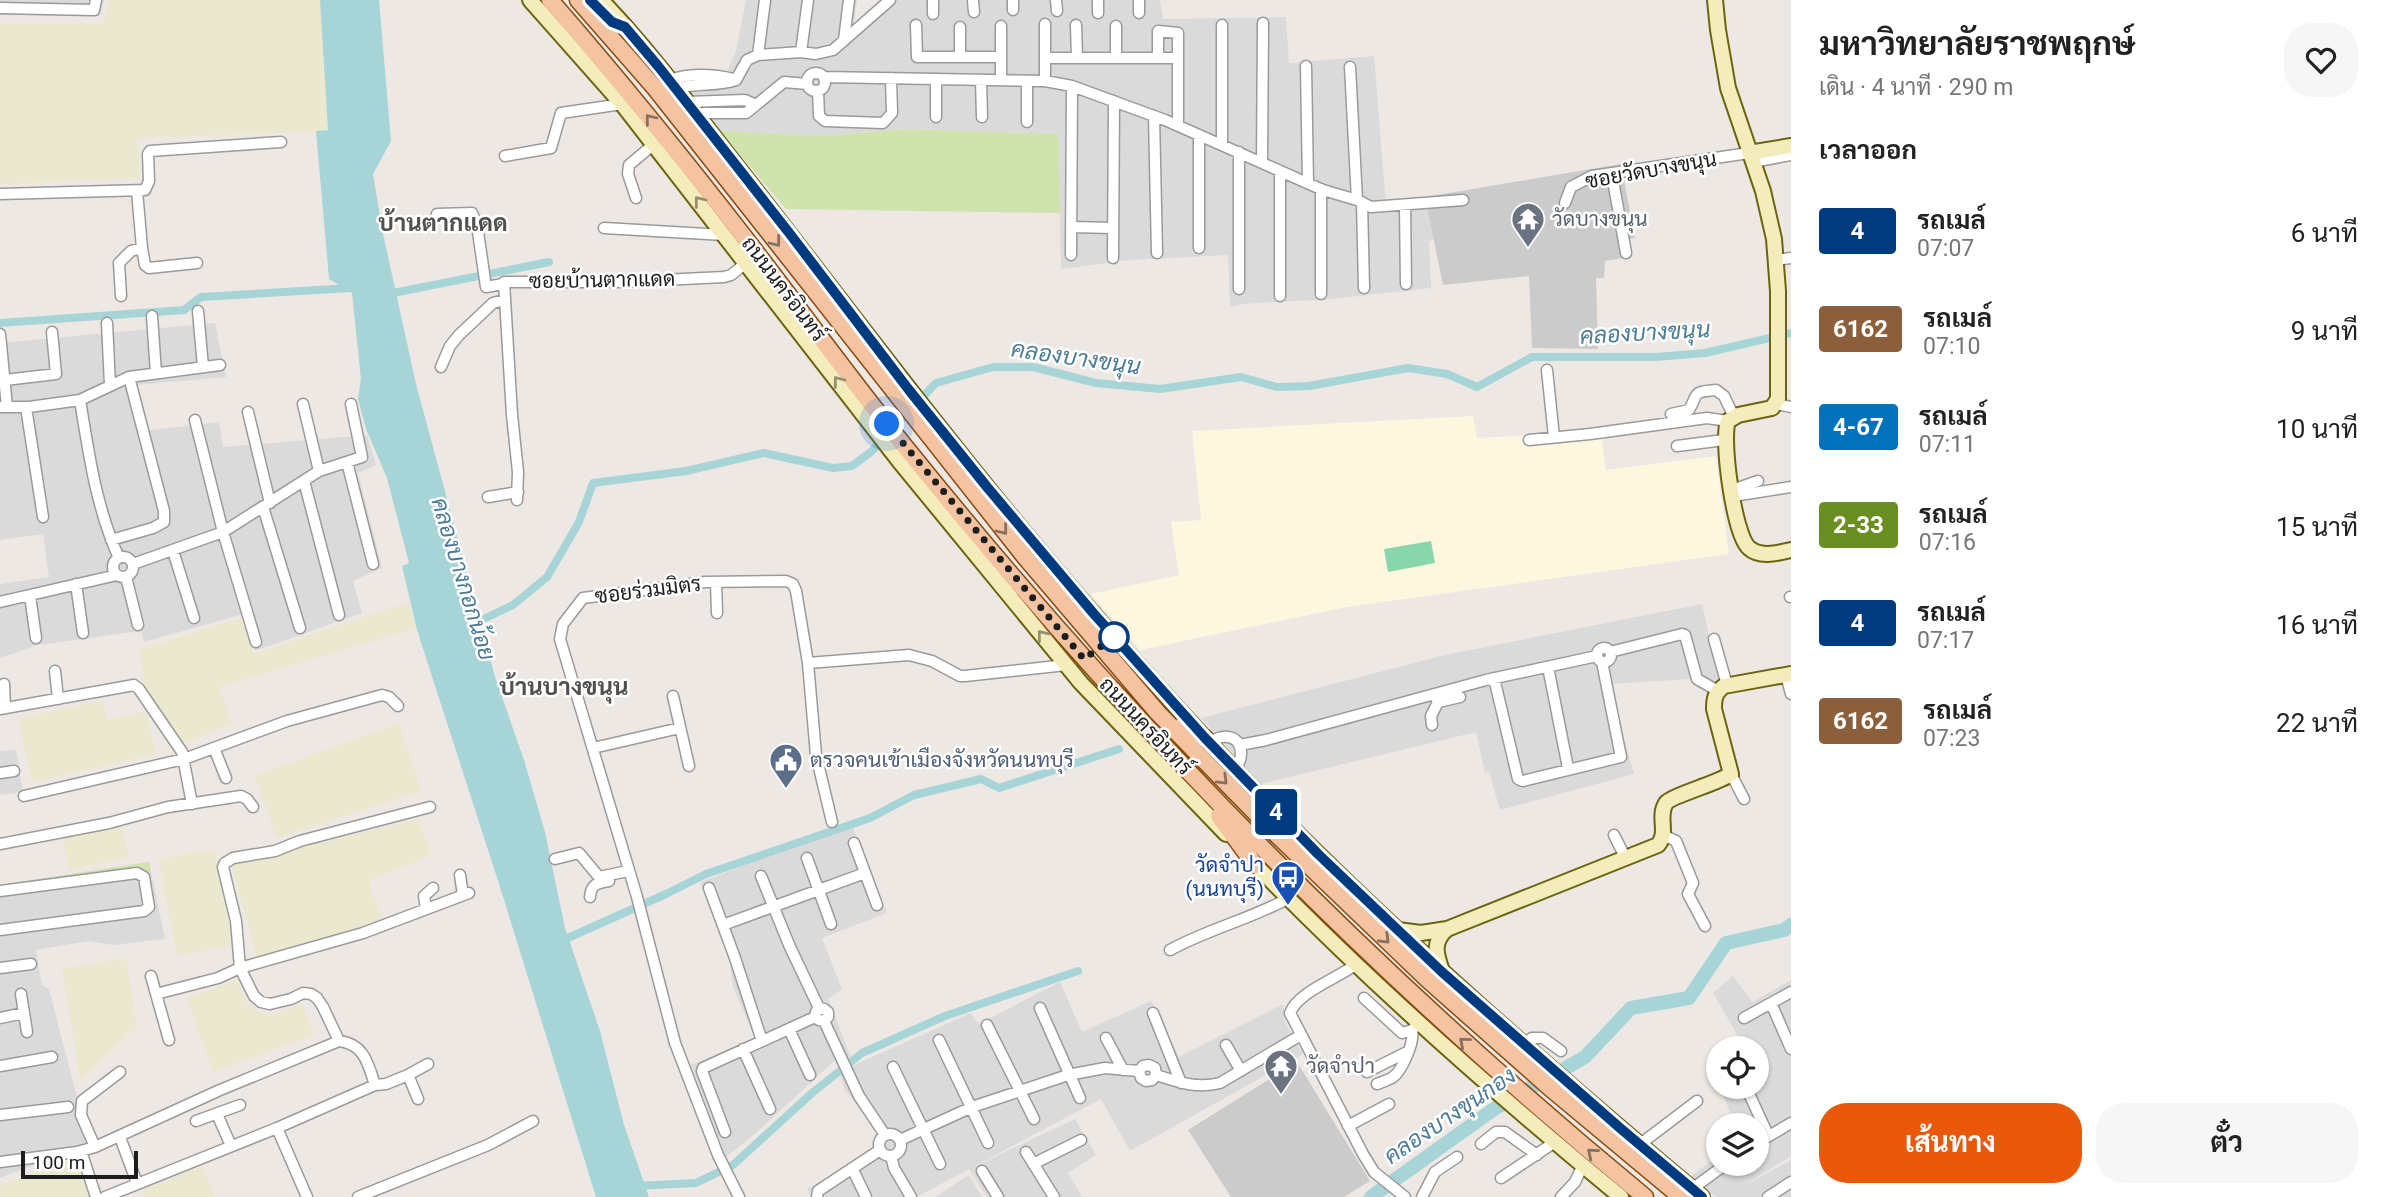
<!DOCTYPE html>
<html lang="th">
<meta charset="utf-8">
<style>
:root{--surface:#fff;--page:#f6f6f6;--text:#222;--muted:#767676;--accent:#ea580c}
body{margin:0;font-family:Roboto,Sarabun,sans-serif;background:var(--page);color:var(--text);height:100vh;display:flex;flex-direction:column;font-size:26px;white-space:nowrap}
*{box-sizing:border-box;margin:0}
p{font-size:23px;color:var(--muted)}
.icon{flex:none;width:38px;height:38px;fill:none;stroke:currentColor;stroke-width:2;stroke-linecap:round;stroke-linejoin:round}
.map{position:relative;flex:1;overflow:hidden}
.drawer{display:flex;flex-direction:column;background:var(--surface);width:595px}
.drawer>*{flex:none}
.badge{padding:0 14px;border-radius:5px;font-size:24px;line-height:46px}
.buttons{position:absolute;left:1706px;top:1036px;display:grid;gap:14px}
.buttons a{display:grid;place-items:center;width:63px;height:63px;border-radius:50%;background:var(--surface);box-shadow:0 2px 5px #0004;font-size:35px}
.scale{position:absolute;left:21px;bottom:18px;width:117px;box-sizing:border-box;padding-left:7px;border:4px solid #1d1d1d;border-top:0;font-size:19px;line-height:24px;white-space:nowrap;color:#1d1d1d;-webkit-text-stroke:5px #fff;paint-order:stroke}
.you{position:absolute;width:35px;height:35px;margin:-18px;border:5px solid #fff;border-radius:50%;background:#1a73e8;box-shadow:0 0 0 10px #1a73e833}
.map>.badge{position:absolute;translate:-50% -50%;box-shadow:0 0 0 4px #fff}
h2{padding:0 28px;font-size:26px;line-height:63px}
.round{display:grid;place-items:center;flex:none;width:74px;height:74px;border-radius:28px;background:var(--page)}
.headline{display:flex;align-items:center;justify-content:space-between;height:119px;padding:0 28px}
h1{font-size:33px;font-weight:700;line-height:52px}
.button{display:flex;gap:14px;margin-top:auto;padding:14px 28px}
.button a{flex:1;height:80px;border-radius:28px;background:var(--accent);color:#fff;font-size:28px;font-weight:700;line-height:80px;text-align:center}
.button a+a{background:var(--page);color:var(--text)}
ul{padding:0;list-style:none}
li{display:flex;align-items:center;gap:21px;height:98px;padding:0 28px}
li div{flex:1}
li b{display:block;font-size:26px}
li em{font-style:normal}
li .badge{min-width:77px;font-weight:700;text-align:center}
main{display:flex;flex:1;min-height:0}
.map>svg:first-child{display:block}
.residential{fill:#dbdada}
.education{fill:#fcf7de}
.religious{fill:#cbcbcb}
.farmland{fill:#ebe8d0}
.grass{fill:#d1e3ad}
.pitch{fill:#88d6ab}
.water{fill:#a7d4d7}
.lines{fill:none;stroke-linecap:round;stroke-linejoin:round}
.canal{stroke:#a7d4d7;stroke-width:8}
.river{stroke:#a7d4d7;stroke-width:14}
.street-casing{stroke:#9a9a9a;stroke-width:13}
.secondary-casing{stroke:#6a650e;stroke-width:18}
.primary-casing{stroke:#894b0d;stroke-width:19}
.street{stroke:#fff;stroke-width:10}
.secondary{stroke:#f4edbb;stroke-width:14}
.primary{stroke:#f3c3a2;stroke-width:16}
.oneway{stroke:#887060}
.oneway2{stroke:#938f74}
.line-casing{stroke:#fff;stroke-width:16}
.line{stroke:#003b80;stroke-width:10}
.walk{stroke:#1d1d1d;stroke-width:7;stroke-dasharray:0 12.6}
.stop-dot{fill:#fff;stroke:#003b80;stroke-width:3.5}
.labels{text-anchor:middle;dominant-baseline:central;stroke-width:5;stroke-linejoin:round;paint-order:stroke}
.street-label{font-size:21px;fill:#1d1d1d;stroke:#fff}
.worship-label{font-size:21px;fill:#5b616d;stroke:#fff;text-anchor:start}
.service-label{font-size:21px;fill:#4e5e75;stroke:#fff;text-anchor:start}
.transit-label{font-size:21px;fill:#164399;stroke:#fff;text-anchor:end}
.water-label{font-size:23px;font-style:italic;fill:#4c7c95;stroke:#fff}
.quarter-label{font-size:24px;font-weight:bold;fill:#505050;stroke:#fff}
</style>
<main>
<div class="map">
<svg width="1791" height="1197" viewBox="0 0 1791 1197">
<rect width="100%" height="100%" fill="#ede8e3"/>
<!-- residential -->
<path class="residential" d="M0 0H104L100 16 0 15Z
M746 0H857L854 23 881 0H1160L1163 19 1286 17 1289 63 1374 56 1386 206 1485 197 1488 233 1429 241 1431 288 1332 299 1243 304 1230 307 1228 255 1131 260 1061 269 1058 134 909 129 819 136 720 131 678 77 727 71 736 51Z
M215 323 226 377 137 385 143 431 219 422 223 447 367 435 376 465 358 473 382 568 353 581 362 613 255 651 243 614 144 642 141 631 38 645 0 658V584L49 577 43 534 0 540V343Z
M1702 604 1719 682 1703 687 1691 679 1609 684 1634 774 1500 810 1489 772 1485 773 1476 732 1261 784 1201 718 1445 655Z
M16 750 23 792 0 795V751Z
M852 825 887 913 822 938 842 989 828 999 854 1065 971 1013 978 1024 1060 982 1082 1032 1151 1001 1179 1057 1283 1004 1286 1024 1303 1054 1130 1151 1101 1099 971 1168 1075 1119 1096 1155 1068 1173 1082 1197H987L969 1169 917 1197H811L807 1189 876 1149 875 1139 878 1133 845 1090 835 1060 757 1132 726 1157 691 1065 755 1038 733 987 730 960 700 882Z
M149 862 165 939 113 945 89 941 36 950 42 985 49 989 89 1144 0 1178V885Z
M1733 976 1752 1002 1791 980V1156L1740 1188 1791 1160V1197H1716L1691 1176 1718 1156V1164H1757V1125H1735L1720 1087H1757V1048H1745L1713 993Z
M969 1175 982 1197H935Z"/>
<!-- education -->
<path class="education" d="M1473 416 1477 438 1601 432 1606 470 1716 456 1729 554 1347 607 1140 650 1091 594 1179 575 1171 522 1201 520 1192 431Z"/>
<!-- religious -->
<path class="religious" d="M1621 164 1635 238 1620 241 1622 258 1605 261 1604 278H1596L1598 349 1532 348 1529 276 1443 285 1425 197Z
M1297 1062 1370 1181 1344 1197H1231L1188 1130Z"/>
<!-- farmland -->
<path class="farmland" d="M109 0H320L328 131 137 138 140 178 0 184V23H103Z
M408 602 417 628 219 687 233 724 184 743 144 687 140 649 241 618 254 654Z
M103 700 107 720 146 711 156 754 32 782 18 719Z
M399 723 421 791 277 838 254 776Z
M418 819 432 855 369 880 382 921 258 961 231 864Z
M122 824 129 857 69 870 62 837Z
M214 849 233 945 177 956 158 859Z
M126 958 137 1026 80 1081 62 968Z
M238 980 247 1004 256 1010 270 1015 302 1003 314 1035 213 1072 186 998Z
M80 1156 91 1197H0V1185Z
M203 1166 215 1197H145L142 1190Z"/>
<!-- grass -->
<path class="grass" d="M909 129 1058 134 1060 213 786 209 720 131 819 136Z
M149 862 151 871 0 889V885Z"/>
<!-- pitch -->
<path class="pitch" d="M1431 541 1435 563 1388 572 1384 549Z"/>
<!-- water -->
<path class="water" d="M320 0H379L391 141 373 174 383 234 416 384 495 677 524 760 545 832 565 928 600 1031 624 1125 649 1197H596L500 887 417 630 402 566 409 563 387 478 366 429 358 399 361 379 352 293 329 279 316 131 328 130Z"/>
<g class="lines">
<!-- canal -->
<path class="canal" d="M388 294 549 262
M0 323 184 310 201 297 352 288
M471 625 513 605 547 577 579 522 593 483 686 471 764 453 833 468 852 466 872 451 936 383 993 367H1033L1096 383 1160 389 1241 377 1277 387 1309 386 1408 368 1447 374 1477 387 1532 357H1656L1705 353 1791 333
M559 942 666 894 706 874 870 818 914 795 981 779 999 788 1119 749
M635 1186 696 1183 733 1165 812 1093 862 1053 945 1016 1078 971"/>
<!-- river -->
<path class="river" d="M1371 1197 1494 1109 1585 1057 1631 1008 1689 998 1726 943 1784 930 1791 925"/>
<defs>
<path id="street" d="M933 0V14
M973 0 974 12
M1056 0 1057 11
M1098 0V13
M1139 0V13
M0 8 94 10 96 0
M1013 10V0
M1045 24V81
M916 25 917 57H1001
M1076 25 1077 58
M1001 26V80
M1116 26V58
M960 27V57
M844 40 849 0
M801 52 808 0
M758 55 765 0
M1045 58H1178
M1158 58V31L1178 33V125
M1306 66 1308 183
M1350 67 1357 200
M807 82a9 9 0 1 1 18 0a9 9 0 1 1-18 0Z
M824 77 1045 81 1072 86 1165 120 1323 190 1357 200 1371 207 1463 200
M936 79V117
M669 80C690 73 713 74 734 79
M981 80 982 117
M1027 81V122
M676 89C696 82 716 87 736 80L747 60 758 55 801 52 816 54 833 50 890 0
M818 91 819 116 825 121 883 123 892 113 891 78
M687 102 745 100 756 105 746 113H695
M756 105 784 82 807 84
M1154 116 1157 253
M1199 135V248
M1222 145V25
M1239 152V289
M505 156 551 148 561 113 622 104
M1753 162 1791 155
M1262 163 1263 23
M1612 175 1626 253
M1321 189V294
M0 194 145 190 149 181 148 154 150 151 281 142
M636 198 628 174 629 165 654 144
M1362 202 1364 288
M1565 203 1571 187 1592 176 1749 153
M1405 206 1406 284
M437 214 472 213 477 225 486 287 503 284
M1071 227 1113 228
M604 228 724 235
M142 248 145 265 149 268 197 263
M1071 255 1072 86
M1113 258 1114 101
M1776 260 1791 258
M121 296 119 263 131 251 142 248 137 191
M1280 296V171
M198 311 203 367
M152 316 156 373
M107 323 110 385
M0 334 7 407
M441 367 450 346 459 335 493 303 504 300
M1547 370 1554 437
M5 380 56 374 52 332
M80 400C89 455 96 507 119 558
M303 404 319 471
M1776 404 1791 407
M0 407H29L80 400 129 377 220 365
M26 407 43 517
M248 412 270 503
M1671 414 1689 410C1699 393 1691 392 1716 390L1724 396 1734 417
M195 420 223 532 256 642
M1529 440 1590 434 1707 418 1728 421
M1677 446 1724 440
M347 462 373 564
M304 481 339 615
M1732 490 1758 481
M1733 496 1791 487
M488 497 518 492
M517 500 518 472 512 415 504 282H621L724 277 731 275 746 263
M263 507 300 628
M111 540 153 528 164 522V511L129 377
M173 551 194 618
M113 567a10 10 0 1 1 20 0a10 10 0 1 1-20 0Z
M133 564 223 532 319 471 362 457 351 404
M126 577 138 625
M716 582 717 613
M76 584 83 633
M30 596 36 638
M1790 597H1791
M0 602 117 575
M1714 639 1727 685
M1597 655a7 7 0 1 1 14 0a7 7 0 1 1-14 0Z
M1610 652 1682 634 1685 635 1697 679 1718 691
M808 663 816 755 832 822
M1548 667 1568 768
M55 671 58 699
M1786 675 1791 694
M1494 678 1518 779 1523 781 1621 757 1602 662
M4 684 5 708
M673 696 689 766
M1438 702 1460 697
M0 709 134 685 139 689 182 752 192 804
M1432 725 1431 716 1438 702 1434 694
M1209 743C1233 726 1251 747 1235 770
M1240 745 1266 740 1486 680 1597 656
M214 748 226 778
M593 748 680 728
M0 773 14 771
M1731 774 1744 799
M24 796 184 759 287 721 382 695 389 697 398 706
M1614 835 1626 859
M1663 835 1676 841 1693 883 1688 894 1705 926
M854 843 877 905
M0 844 109 823 168 807 241 796 247 799 253 807
M807 858 831 924
M555 859 579 853 599 877 628 871
M460 875 463 895
M761 876 790 947 819 1008 824 1009 828 1012V1017L824 1021 819 1020 815 1017 816 1012 819 1008
M709 888 735 958 762 1041
M0 891 137 873 144 877 149 907 144 911 0 930
M590 897C591 884 597 883 609 881
M426 909 424 896 433 888
M723 925 865 873
M1170 950C1208 929 1251 919 1289 898
M1355 965C1336 979 1298 992 1290 1013L1363 1154 1374 1172 1405 1197
M0 968 31 964
M151 976 169 1040
M21 994 27 1032
M156 994 218 978 240 968 363 933 469 893
M1364 998 1402 1033 1412 1030 1419 1023
M1771 1003 1791 1049
M1040 1008 1080 1098
M1153 1013 1181 1083
M0 1018 24 1013
M1744 1018 1791 992
M824 1021 859 1096 885 1135
M987 1025 1034 1119
M789 1029 810 1075
M1106 1038 1123 1070
M939 1040 988 1143
M339 1041 323 1007 317 998 311 994 303 993 291 999 270 1004 261 1002 254 996 240 968 236 921 223 867 225 863 233 858 275 851 300 841 430 807
M1523 1044 1532 1038H1543L1561 1051
M1226 1045 1241 1071
M743 1049 770 1109
M0 1066 52 1057
M893 1067 940 1164
M1367 1072 1407 1052
M408 1075 428 1064
M1156 1075 1152 1080 1146 1081 1141 1078 1139 1071 1143 1066 1149 1065 1155 1068 1156 1075C1178 1082 1197 1089 1220 1083L1301 1035
M1377 1084C1382 1082 1389 1080 1393 1077 1402 1071 1415 1041 1412 1030
M1746 1087 1768 1135
M217 1114 231 1146
M0 1115 68 1107
M196 1121 240 1105
M1348 1126 1389 1104
M277 1128 307 1197
M725 1132 702 1071 703 1068 815 1017
M879 1145a11 11 0 1 1 22 0a11 11 0 1 1-22 0Z
M121 1140 137 1183
M900 1140 972 1107 1068 1075 1105 1068 1139 1071
M1757 1143 1791 1123
M1481 1144 1496 1132H1505L1537 1155
M1639 1145 1697 1101
M95 1147 81 1115 82 1101 120 1072
M81 1151 96 1197
M1026 1152 1054 1197
M891 1156 894 1168 911 1197
M0 1162 77 1152 95 1147 220 1090 339 1041C364 1044 368 1063 375 1085
M1033 1164 1081 1140
M852 1168 866 1197
M982 1171 998 1197
M1501 1178 1555 1142
M1692 1189 1726 1164
M105 1197 277 1128 375 1085 386 1084 408 1075 418 1099
M358 1197 488 1145 533 1121
M739 1197 718 1155 675 1043 637 897 560 639 563 624 583 598 705 582 786 581 793 584 796 591 808 663 909 655 932 661 960 676H965L1066 665
M817 1197 818 1191 880 1150
M1422 1197 1435 1172 1457 1157
M1561 1197 1575 1182 1583 1165
M1768 1197 1791 1182"/>
<path id="secondary" d="M530 0 622 104 899 461 1081 683 1226 834
M601 0C650 51 692 109 736 165 830 285 921 408 1019 526 1101 625 1186 721 1276 812 1411 948 1555 1074 1702 1197
M1715 0 1718 30 1728 88 1763 191 1774 239 1778 291V399L1772 408 1738 415 1728 421C1721 439 1734 535 1749 548 1760 558 1778 553 1791 550
M1749 153 1791 146
M1247 856C1364 978 1491 1090 1621 1197
M1398 930 1421 933 1447 929 1658 845C1669 832 1657 817 1666 803 1671 796 1718 783 1731 774L1714 709C1714 698 1715 693 1724 686L1791 674
M1442 971C1436 954 1432 942 1447 929"/>
<path id="primary" d="M550 0C620 80 687 163 752 247 805 316 856 387 911 454 1130 726 1375 975 1645 1197
M578 0 655 88 1025 557 1158 713 1278 836 1427 979 1549 1087 1681 1197
M597 7 612 22 625 27
M1180 727 1194 737 1205 738
M1219 816 1255 865"/>
</defs>
<!-- street casing -->
<use href="#street" class="street-casing"/>
<!-- secondary casing -->
<use href="#secondary" class="secondary-casing"/>
<!-- primary casing -->
<use href="#primary" class="primary-casing"/>
<!-- street -->
<use href="#street" class="street"/>
<!-- secondary -->
<use href="#secondary" class="secondary"/>
<!-- primary -->
<use href="#primary" class="primary"/>
</g>
<!-- one-way arrows -->
<defs><path id="oneway-chevron" d="M-2-3.5L2.5 0L-2 3.5" fill="none" stroke-width="1.6" stroke-linecap="round" stroke-linejoin="round" transform="scale(1.75)"/></defs>
<g class="oneway">
<use href="#oneway-chevron" transform="translate(650 119) rotate(-128)"/>
<use href="#oneway-chevron" transform="translate(776 242) rotate(52)"/>
<use href="#oneway-chevron" transform="translate(1003 530) rotate(52)"/>
<use href="#oneway-chevron" transform="translate(1223 780) rotate(45)"/>
<use href="#oneway-chevron" transform="translate(1385 939) rotate(44)"/>
<use href="#oneway-chevron" transform="translate(1464 1042) rotate(-139)"/>
<use href="#oneway-chevron" transform="translate(1592 1153) rotate(-140)"/>
</g>
<g class="oneway2">
<use href="#oneway-chevron" transform="translate(699 201) rotate(-128)"/>
<use href="#oneway-chevron" transform="translate(838 381) rotate(-128)"/>
<use href="#oneway-chevron" transform="translate(1042 635) rotate(-129)"/>
</g>
<g class="lines">
<defs>
<path id="line" d="M590 0 612 22 625 27 658 66 790 234 909 390 987 487 1094 614 1205 738 1318 854 1442 972 1620 1128 1702 1197"/>
</defs>
<!-- line casing -->
<use href="#line" class="line-casing"/>
<!-- line -->
<use href="#line" class="line"/>
<!-- walk -->
<path class="walk" d="M887 424 1084 659 1114 637"/>
</g>
<!-- icons -->
<defs>
<symbol id="temple-pin" viewBox="-11 -11 22 30"><path d="M0 17L-7.5 6A9.5 9.5 0 1 1 7.5 6Z" fill="#6b7280" stroke="#fff"/><path d="M0-6L5-2H3V0L6.5 2.5H4V6H1.5V3h-3V6H-4V2.5H-6.5L-3 0V-2H-5Z" fill="#fff"/></symbol>
<symbol id="civic-pin" viewBox="-11 -11 22 30"><path d="M0 17L-7.5 6A9.5 9.5 0 1 1 7.5 6Z" fill="#5c6f8a" stroke="#fff"/><path d="M-.6-6.5H3V-4.5H.6V-3L4-1V1h2V6H-6V1h2V-1L-.6-3ZM-1.2 2.5V6h2.4V2.5Z" fill="#fff"/></symbol>
<symbol id="bus-pin" viewBox="-11 -11 22 30"><path d="M0 17L-7.5 6A9.5 9.5 0 1 1 7.5 6Z" fill="#1a4fb4" stroke="#fff"/><path d="M-5-6H5V4H4V6H2V4H-2V6H-4V4H-5ZM-3.5-4V0h7V-4ZM-3.5 1.2v1.5H-2V1.2ZM2 1.2v1.5H3.5V1.2Z" fill="#fff"/></symbol>
</defs>
<g fill-rule="evenodd">
<use href="#temple-pin" x="1509" y="200" width="38" height="52"/>
<use href="#civic-pin" x="767" y="741" width="38" height="52"/>
<use href="#bus-pin" x="1269" y="858" width="38" height="52"/>
<use href="#temple-pin" x="1262" y="1047" width="38" height="52"/>
</g>
<!-- markers -->
<circle class="stop-dot" cx="1114" cy="637" r="14"/>
<g class="labels">
<!-- street labels -->
<g class="street-label">
<text transform="translate(1651 170) rotate(-10)">ซอยวัดบางขนุน</text>
<text transform="translate(602 280) rotate(-1)">ซอยบ้านตากแดด</text>
<text transform="translate(784 289) rotate(53)">ถนนนครอินทร์</text>
<text transform="translate(648 590) rotate(-7)">ซอยร่วมมิตร</text>
<text transform="translate(1146 726) rotate(47)">ถนนนครอินทร์</text>
</g>
<!-- worship labels -->
<g class="worship-label">
<text x="1552" y="219">วัดบางขนุน</text>
<text x="1306" y="1066">วัดจําปา</text>
</g>
<!-- service labels -->
<g class="service-label">
<text x="810" y="760">ตรวจคนเข้าเมืองจังหวัดนนทบุรี</text>
</g>
<!-- transit labels -->
<g class="transit-label">
<text x="1264" y="865">วัดจำปา<tspan x="1264" dy="24">(นนทบุรี)</tspan></text>
</g>
<!-- water labels -->
<g class="water-label">
<text transform="translate(1645 333) rotate(-3)">คลองบางขนุน</text>
<text transform="translate(1076 358) rotate(8)">คลองบางขนุน</text>
<text transform="translate(463 579) rotate(73)">คลองบางกอกน้อย</text>
<text transform="translate(1450 1116) rotate(-34)">คลองบางขุนกอง</text>
</g>
<!-- quarter labels -->
<g class="quarter-label">
<text x="443" y="223">บ้านตากแดด</text>
<text x="564" y="687">บ้านบางขนุน</text>
</g>
</g>
</svg>
<div class="buttons">
<a><svg class="icon" aria-label="locate" viewBox="0 0 24 24"><circle cx="12" cy="12" r="6"/><path d="M12 2v4M12 18v4M2 12h4M18 12h4"/></svg></a>
<a><svg class="icon" aria-label="layers" viewBox="0 0 24 24"><path d="M12 4l9 5-9 5-9-5zM3 14l9 5 9-5"/></svg></a>
</div>
<div class="scale">100 m</div>
<div class="you" style="left:887px;top:424px"></div>
<b class="badge" style="left:1276px;top:812px;background:#003b80;color:#fff">4</b>
</div>
<section class="drawer">
<div class="headline"><div><h1>มหาวิทยาลัยราชพฤกษ์</h1><p>เดิน · 4 นาที · 290 m</p></div><a class="round"><svg class="icon" aria-label="heart" viewBox="0 0 24 24"><path d="M12 20l-8-8c-3-5 5-10 8-4 3-6 11-1 8 4z"/></svg></a></div>
<h2>เวลาออก</h2>
<ul>
<li><span class="badge" style="background:#003b80;color:#fff">4</span><div><b>รถเมล์</b><p>07:07</p></div><em>6 นาที</em></li>
<li><span class="badge" style="background:#8b5e3c;color:#fff">6162</span><div><b>รถเมล์</b><p>07:10</p></div><em>9 นาที</em></li>
<li><span class="badge" style="background:#0072bc;color:#fff">4-67</span><div><b>รถเมล์</b><p>07:11</p></div><em>10 นาที</em></li>
<li><span class="badge" style="background:#6b8e23;color:#fff">2-33</span><div><b>รถเมล์</b><p>07:16</p></div><em>15 นาที</em></li>
<li><span class="badge" style="background:#003b80;color:#fff">4</span><div><b>รถเมล์</b><p>07:17</p></div><em>16 นาที</em></li>
<li><span class="badge" style="background:#8b5e3c;color:#fff">6162</span><div><b>รถเมล์</b><p>07:23</p></div><em>22 นาที</em></li>
</ul>
<div class="button"><a>เส้นทาง</a><a>ตั๋ว</a></div>
</section>
</main>
